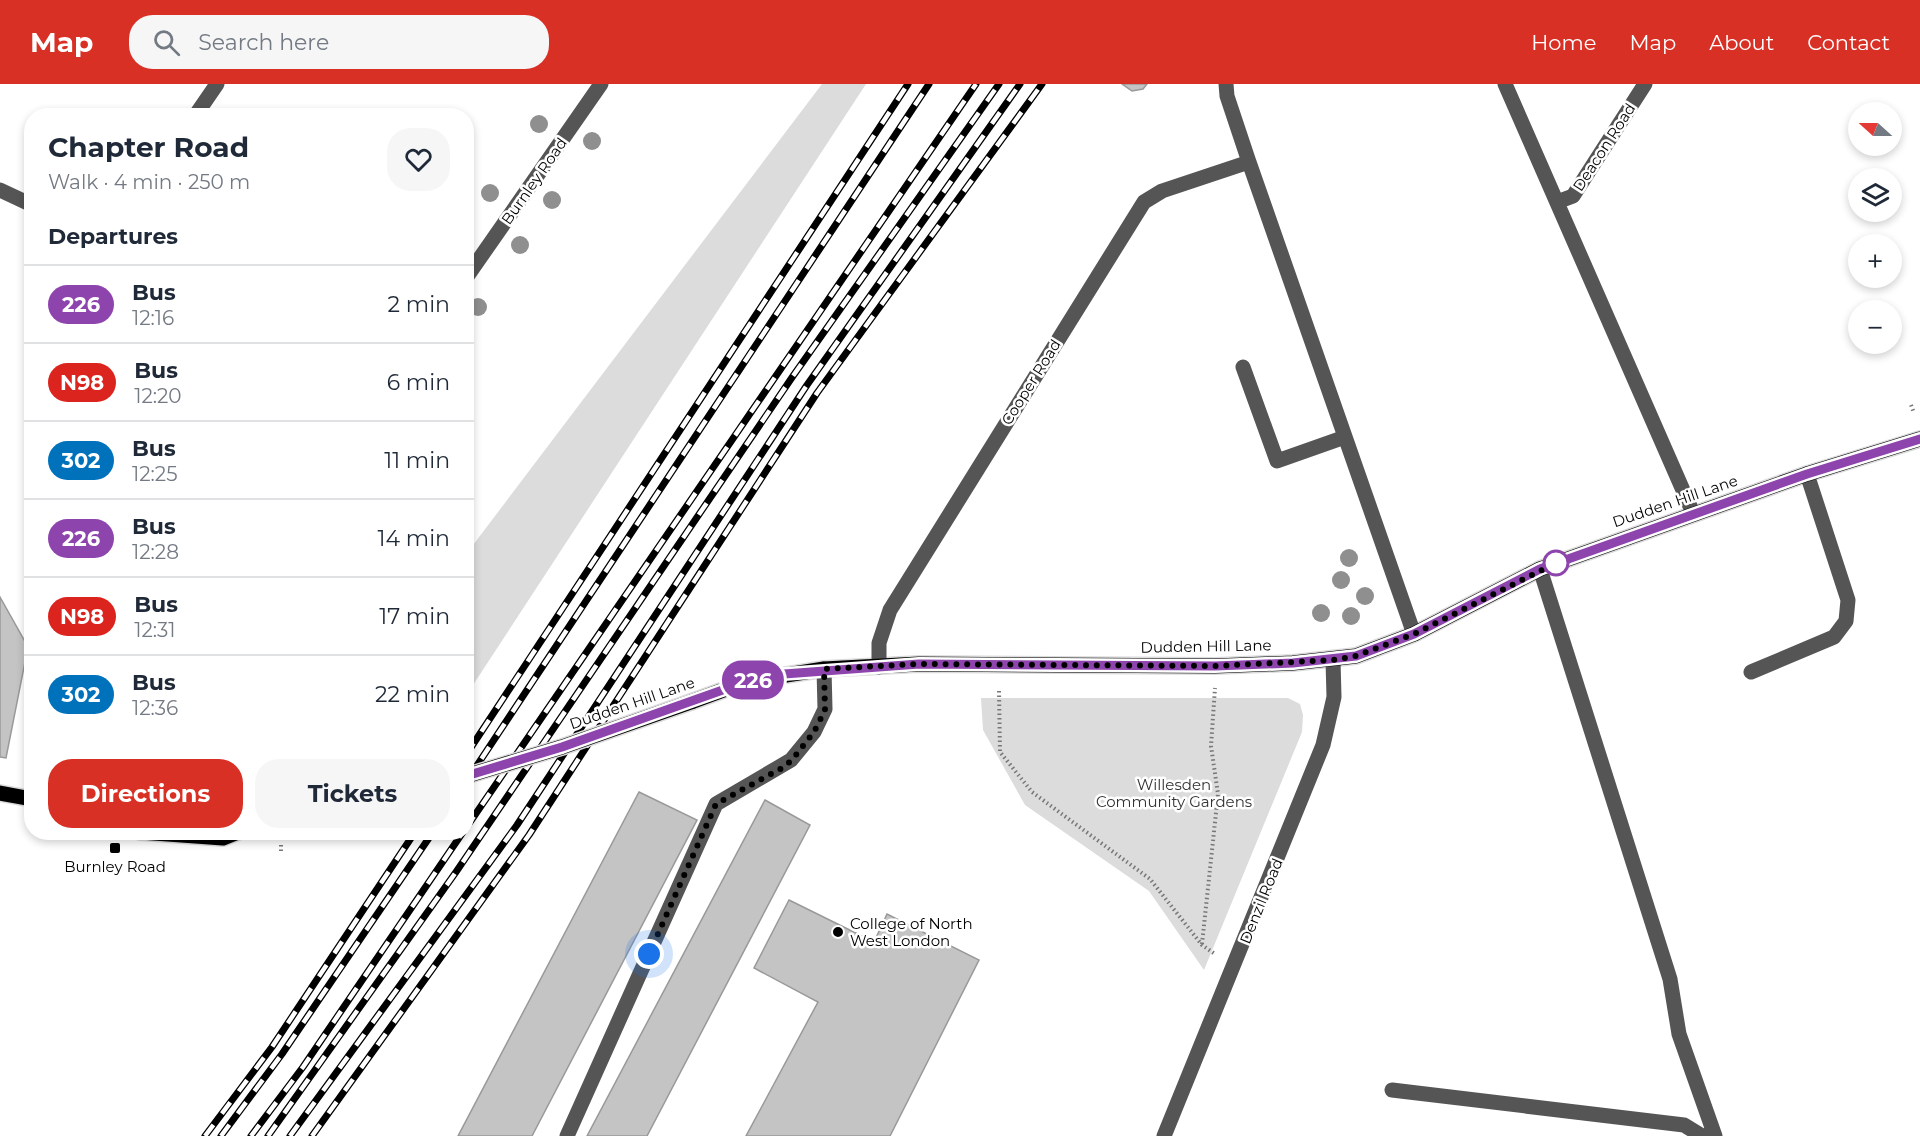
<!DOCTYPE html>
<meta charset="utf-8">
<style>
:root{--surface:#fff;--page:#f6f6f7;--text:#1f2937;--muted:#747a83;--line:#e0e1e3;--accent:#d93025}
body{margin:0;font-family:Montserrat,sans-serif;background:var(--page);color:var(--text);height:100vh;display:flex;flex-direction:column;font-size:22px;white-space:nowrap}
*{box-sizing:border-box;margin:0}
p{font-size:20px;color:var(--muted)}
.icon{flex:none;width:33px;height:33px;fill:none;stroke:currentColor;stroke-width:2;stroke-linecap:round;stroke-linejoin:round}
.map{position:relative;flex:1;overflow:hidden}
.drawer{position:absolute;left:24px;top:24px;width:450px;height:732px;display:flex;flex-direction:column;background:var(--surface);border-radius:24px;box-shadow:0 3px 9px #0003}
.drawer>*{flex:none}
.badge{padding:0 12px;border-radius:20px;font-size:21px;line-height:39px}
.needle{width:39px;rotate:291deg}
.buttons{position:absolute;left:1848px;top:18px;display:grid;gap:12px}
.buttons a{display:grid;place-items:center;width:54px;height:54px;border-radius:50%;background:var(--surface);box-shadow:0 3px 9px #0003;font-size:30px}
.you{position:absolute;width:30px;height:30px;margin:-15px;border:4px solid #fff;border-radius:50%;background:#1a73e8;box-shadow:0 0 0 9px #1a73e833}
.map>.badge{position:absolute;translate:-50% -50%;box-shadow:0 0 0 3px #fff}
h2{padding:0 24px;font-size:22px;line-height:54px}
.round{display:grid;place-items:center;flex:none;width:63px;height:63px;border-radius:24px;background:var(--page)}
.summary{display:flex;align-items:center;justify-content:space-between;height:102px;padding:0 24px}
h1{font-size:28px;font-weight:700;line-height:45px}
.action{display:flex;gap:12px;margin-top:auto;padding:12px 24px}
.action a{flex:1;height:69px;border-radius:24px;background:var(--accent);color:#fff;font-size:24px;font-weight:700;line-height:69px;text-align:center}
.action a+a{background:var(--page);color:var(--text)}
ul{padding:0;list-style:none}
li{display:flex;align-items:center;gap:18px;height:78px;padding:0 24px;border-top:2px solid var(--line)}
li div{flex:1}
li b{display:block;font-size:22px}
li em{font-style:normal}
li .badge{min-width:66px;font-weight:700;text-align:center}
header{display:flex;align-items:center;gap:36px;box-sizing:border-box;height:84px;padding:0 30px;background:var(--accent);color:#fff}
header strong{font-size:28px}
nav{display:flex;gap:33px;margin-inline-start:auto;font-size:21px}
.search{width:420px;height:54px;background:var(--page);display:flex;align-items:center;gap:15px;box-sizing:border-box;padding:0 21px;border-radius:24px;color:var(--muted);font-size:22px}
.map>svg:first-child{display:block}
.green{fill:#dcdcdc}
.building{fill:#c4c4c4;stroke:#999;stroke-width:1.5}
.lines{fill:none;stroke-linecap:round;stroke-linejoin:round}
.major-casing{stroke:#dbdbdb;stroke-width:18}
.path{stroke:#777;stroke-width:4;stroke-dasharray:1.5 3;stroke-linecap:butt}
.minor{stroke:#555;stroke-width:15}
.major{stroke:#000;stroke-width:15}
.rail-casing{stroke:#000;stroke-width:7}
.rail{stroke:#fff;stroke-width:4.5;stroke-dasharray:14;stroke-linecap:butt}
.major-bridge-casing{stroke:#dbdbdb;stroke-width:18;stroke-linecap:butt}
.major-bridge{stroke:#000;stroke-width:15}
.tree{fill:#8f8f8f}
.line-casing{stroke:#fff;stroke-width:14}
.line{stroke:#8e44ad;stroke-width:9}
.walk{stroke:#000;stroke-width:6;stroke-dasharray:0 10.8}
.stop-dot{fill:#fff;stroke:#8e44ad;stroke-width:3}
.poi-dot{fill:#000;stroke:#fff;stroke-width:2}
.labels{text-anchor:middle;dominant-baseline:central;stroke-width:5;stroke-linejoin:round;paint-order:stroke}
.street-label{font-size:15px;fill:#000;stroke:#fff}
.park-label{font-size:15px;fill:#333;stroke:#fff}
.poi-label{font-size:15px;fill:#000;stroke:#fff}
</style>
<header>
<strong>Map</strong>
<div class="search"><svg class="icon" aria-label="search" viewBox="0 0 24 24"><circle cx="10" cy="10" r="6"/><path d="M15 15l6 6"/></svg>Search here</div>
<nav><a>Home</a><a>Map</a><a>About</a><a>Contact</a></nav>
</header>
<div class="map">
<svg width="1920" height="1052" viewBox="0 0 1920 1052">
<rect width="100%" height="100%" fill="#fff"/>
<!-- green -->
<path class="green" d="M822 0H866L473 601 466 593 467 469Z
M981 614H1288L1300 620 1303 631 1302 648 1204 886 1149 807 1025 721 983 646Z"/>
<!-- building -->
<path class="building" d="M1122 0H1147L1143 5 1132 7Z
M0 513 28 563 6 674 0 673Z
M639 708 697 736 532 1052H458Z
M765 716 810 741 647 1052H587Z
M789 816 874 858 887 830 979 876 890 1052H746L818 918 754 884Z"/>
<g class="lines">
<defs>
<path id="major" d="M691 618 748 597 824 585 919 580 1215 582 1293 579 1356 572 1414 550 1540 485 1807 390 1920 355
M0 709 32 715
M140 748 223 754 238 748"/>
</defs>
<!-- major casing -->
<use href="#major" class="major-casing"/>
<!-- path -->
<path class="path" d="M1911 321 1914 329
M999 607 1000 668 1032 708 1150 795 1202 861 1215 870
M281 761V769
M1202 860 1218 710 1211 662 1215 604"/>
<!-- minor -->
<path class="minor" d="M1226 0 1227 12 1249 78
M1505 0 1693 429
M195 32 217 0
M0 106 32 121
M1557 118 1573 112 1645 0
M466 194 601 0
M1243 283 1277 377 1345 353
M1540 485 1670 895 1679 950 1715 1052
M879 583V559L890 526 1144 118 1162 107 1249 78 1414 550
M1751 588 1834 553 1846 537 1848 516 1807 390
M1392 1006 1684 1041 1702 1052
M567 1052 716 720 791 676 814 648 825 625 824 585
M1164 1052 1323 661 1334 613 1333 576"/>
<!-- major -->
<use href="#major" class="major"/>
<defs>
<path id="rail" d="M466 671 908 0
M466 698 929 0
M466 744 976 0
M205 1052 272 963 415 748
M221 1052 282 970 433 748
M251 1052 303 983 463 748
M268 1052 456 788 793 292 999 0
M290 1052 517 741 807 301 1020 0
M312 1052 529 751 817 309 1042 0"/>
</defs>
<!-- rail casing -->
<use href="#rail" class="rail-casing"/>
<!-- rail -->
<use href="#rail" class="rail"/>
<defs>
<path id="major-bridge" d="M466 692 562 663 691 618"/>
</defs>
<!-- major-bridge casing -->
<use href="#major-bridge" class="major-bridge-casing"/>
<!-- major-bridge -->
<use href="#major-bridge" class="major-bridge"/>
</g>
<!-- trees -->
<g class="tree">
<circle cx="539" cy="40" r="9"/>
<circle cx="592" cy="57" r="9"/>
<circle cx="490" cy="109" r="9"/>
<circle cx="552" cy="116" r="9"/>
<circle cx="520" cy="161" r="9"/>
<circle cx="478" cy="223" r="9"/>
<circle cx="1349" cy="474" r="9"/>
<circle cx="1341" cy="496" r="9"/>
<circle cx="1365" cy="512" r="9"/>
<circle cx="1321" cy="529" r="9"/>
<circle cx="1351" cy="532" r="9"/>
</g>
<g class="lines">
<defs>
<path id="line" d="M466 692 562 663 748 597 784 590 919 580 1215 582 1293 579 1356 572 1414 550 1540 485 1807 390 1920 355"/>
</defs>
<!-- line casing -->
<use href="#line" class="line-casing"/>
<!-- line -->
<use href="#line" class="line"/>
<!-- walk -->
<path class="walk" d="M649 870 716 720 782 684 792 676 814 648 825 626 824 585 919 580 1215 582 1333 576 1356 572 1414 550 1558 478 1556 479"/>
</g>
<!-- markers -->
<circle class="stop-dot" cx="1556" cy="479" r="12"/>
<g class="poi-dot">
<rect x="109" y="758" width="12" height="12" rx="3"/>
<circle cx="838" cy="848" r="6"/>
</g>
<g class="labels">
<!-- street labels -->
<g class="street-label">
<text transform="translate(1604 63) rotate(-57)">Deacon Road</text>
<text transform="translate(534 97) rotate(-55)">Burnley Road</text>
<text transform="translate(1031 298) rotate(-58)">Cooper Road</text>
<text transform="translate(1675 417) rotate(-19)">Dudden Hill Lane</text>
<text transform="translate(1206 562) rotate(-1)">Dudden Hill Lane</text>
<text transform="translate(632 619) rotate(-19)">Dudden Hill Lane</text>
<text transform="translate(1261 817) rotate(-68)">Denzil Road</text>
</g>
<!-- park labels -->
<g class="park-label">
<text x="1174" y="700">Willesden<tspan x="1174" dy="17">Community Gardens</tspan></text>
</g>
<!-- poi labels -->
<g class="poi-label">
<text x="115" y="782">Burnley Road</text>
<text x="850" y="839" text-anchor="start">College of North<tspan x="850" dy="17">West London</tspan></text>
</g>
</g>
</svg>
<div class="buttons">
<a><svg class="needle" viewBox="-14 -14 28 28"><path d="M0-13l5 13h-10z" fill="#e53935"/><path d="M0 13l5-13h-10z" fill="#747a83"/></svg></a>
<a><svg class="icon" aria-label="layers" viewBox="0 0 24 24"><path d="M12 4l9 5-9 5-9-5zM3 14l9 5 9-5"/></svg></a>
<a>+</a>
<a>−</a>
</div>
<div class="you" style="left:649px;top:870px"></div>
<b class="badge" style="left:753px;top:596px;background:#8e44ad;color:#fff">226</b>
<section class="drawer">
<div class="summary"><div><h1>Chapter Road</h1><p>Walk · 4 min · 250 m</p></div><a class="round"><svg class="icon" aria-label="heart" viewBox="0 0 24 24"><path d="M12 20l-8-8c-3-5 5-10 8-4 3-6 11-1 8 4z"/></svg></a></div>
<h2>Departures</h2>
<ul>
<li><span class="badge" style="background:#8e44ad;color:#fff">226</span><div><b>Bus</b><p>12:16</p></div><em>2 min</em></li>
<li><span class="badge" style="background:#dc241f;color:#fff">N98</span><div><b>Bus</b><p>12:20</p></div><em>6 min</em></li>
<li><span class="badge" style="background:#0072bc;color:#fff">302</span><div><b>Bus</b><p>12:25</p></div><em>11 min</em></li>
<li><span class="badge" style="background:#8e44ad;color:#fff">226</span><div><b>Bus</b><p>12:28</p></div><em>14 min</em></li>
<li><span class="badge" style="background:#dc241f;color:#fff">N98</span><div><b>Bus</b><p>12:31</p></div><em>17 min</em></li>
<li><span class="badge" style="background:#0072bc;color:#fff">302</span><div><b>Bus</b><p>12:36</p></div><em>22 min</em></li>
</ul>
<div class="action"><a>Directions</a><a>Tickets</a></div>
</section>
</div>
